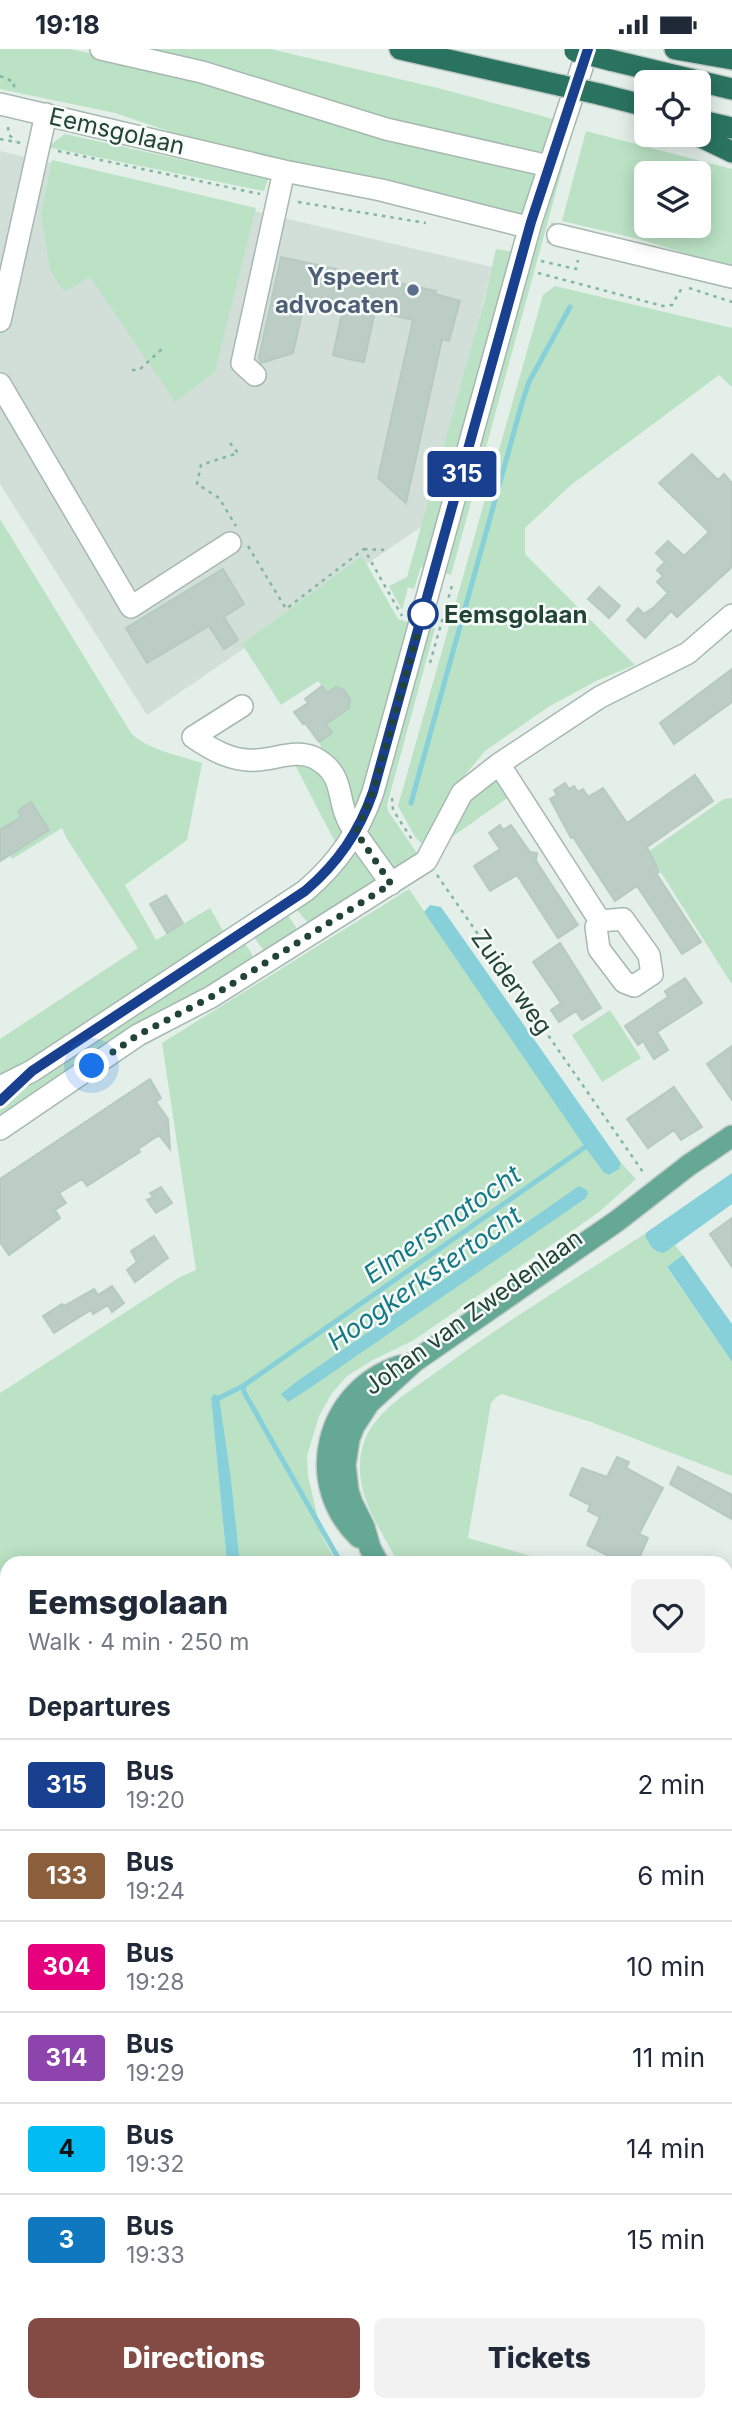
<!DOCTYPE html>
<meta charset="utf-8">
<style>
:root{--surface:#fff;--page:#f2f2f3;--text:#1f2937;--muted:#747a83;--line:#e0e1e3;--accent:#844b44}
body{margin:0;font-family:Inter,sans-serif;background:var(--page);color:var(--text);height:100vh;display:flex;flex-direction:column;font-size:26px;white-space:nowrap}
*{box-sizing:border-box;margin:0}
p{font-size:23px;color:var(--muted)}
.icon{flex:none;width:38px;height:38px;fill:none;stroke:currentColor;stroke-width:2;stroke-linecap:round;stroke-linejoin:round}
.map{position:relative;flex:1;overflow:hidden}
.details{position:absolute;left:0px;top:1507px;width:733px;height:856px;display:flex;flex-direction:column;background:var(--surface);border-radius:21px 21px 0 0;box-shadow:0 4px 18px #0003}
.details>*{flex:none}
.badge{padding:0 14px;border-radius:5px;font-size:24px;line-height:46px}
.buttons{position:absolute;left:634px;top:21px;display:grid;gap:14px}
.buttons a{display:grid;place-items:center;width:77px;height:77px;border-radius:10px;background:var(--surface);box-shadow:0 4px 18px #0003;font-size:35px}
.you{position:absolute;width:35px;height:35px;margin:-18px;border:5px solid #fff;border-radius:50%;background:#1a73e8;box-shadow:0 0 0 10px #1a73e833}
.map>.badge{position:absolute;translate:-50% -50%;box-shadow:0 0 0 4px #fff}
h2{padding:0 28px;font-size:26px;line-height:63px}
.round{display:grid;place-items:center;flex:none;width:74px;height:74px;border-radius:10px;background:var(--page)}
.head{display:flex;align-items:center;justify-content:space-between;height:119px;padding:0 28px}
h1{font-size:33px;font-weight:800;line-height:52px}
.button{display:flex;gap:14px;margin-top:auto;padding:14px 28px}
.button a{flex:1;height:80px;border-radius:10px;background:var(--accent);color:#fff;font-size:28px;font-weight:800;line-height:80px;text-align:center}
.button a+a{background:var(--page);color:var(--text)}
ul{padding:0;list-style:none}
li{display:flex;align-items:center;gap:21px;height:91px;padding:0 28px;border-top:2px solid var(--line)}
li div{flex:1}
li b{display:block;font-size:26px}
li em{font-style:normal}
li .badge{min-width:77px;font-weight:700;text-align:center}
.status{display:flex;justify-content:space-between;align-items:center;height:49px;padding:0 35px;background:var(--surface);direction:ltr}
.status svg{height:19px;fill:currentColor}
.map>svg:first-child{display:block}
.built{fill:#d2dfd9}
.green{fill:#bbe2c4;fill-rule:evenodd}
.water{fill:#88d0d9}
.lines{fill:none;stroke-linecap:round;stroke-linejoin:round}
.stream{stroke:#88d0d9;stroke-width:5}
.building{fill:#bccdc5;stroke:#b6cac0;stroke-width:2}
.minor-tunnel{stroke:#bdcdc6;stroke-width:21;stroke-dasharray:21 10;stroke-linecap:butt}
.minor-casing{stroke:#a6b8b1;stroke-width:24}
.major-casing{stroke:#c1cac7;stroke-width:24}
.highway-casing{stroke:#c1cac7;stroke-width:24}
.path{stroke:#82b6a3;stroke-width:2.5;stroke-dasharray:3.5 5;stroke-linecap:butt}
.minor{stroke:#fff;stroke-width:21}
.major{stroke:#65a994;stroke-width:21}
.highway{stroke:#2a7360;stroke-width:21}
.highway-bridge-casing{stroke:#c1cac7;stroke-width:24;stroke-linecap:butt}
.highway-bridge{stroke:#2a7360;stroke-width:21}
.line-casing{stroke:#fff;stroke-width:16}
.line{stroke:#19408f;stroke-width:10}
.walk{stroke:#214338;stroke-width:7;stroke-dasharray:0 12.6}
.service-dot{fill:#5c6f8a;stroke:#f6fbf8;stroke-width:2.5}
.stop-dot{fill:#fff;stroke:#19408f;stroke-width:3.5}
.labels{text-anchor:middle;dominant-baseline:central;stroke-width:5;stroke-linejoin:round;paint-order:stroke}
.street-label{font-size:24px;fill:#214338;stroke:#f6fbf8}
.service-label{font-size:24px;font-weight:bold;fill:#4e5e75;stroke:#f6fbf8;text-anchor:end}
.stop-label{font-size:24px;font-weight:bold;fill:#214338;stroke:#f6fbf8;text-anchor:start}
.water-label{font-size:26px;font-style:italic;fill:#147986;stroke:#f6fbf8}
</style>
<div class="status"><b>19:18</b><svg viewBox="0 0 49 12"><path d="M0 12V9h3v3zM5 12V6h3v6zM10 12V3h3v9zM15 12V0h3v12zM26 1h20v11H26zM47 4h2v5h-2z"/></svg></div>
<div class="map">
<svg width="732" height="2361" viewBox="0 0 732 2361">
<rect width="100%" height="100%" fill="#e4efea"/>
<!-- built -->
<path class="built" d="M0 102 492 218 428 473 147 666 0 435Z"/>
<!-- green -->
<path class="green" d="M0 0H69L135 13 537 122 527 157H524L521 164 393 132 384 135 189 89 115 64 0 40Z
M129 0H270L438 39 553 70 552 73 557 74C549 93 549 104 526 107Z
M586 82 732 120V219L639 190 562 172ZM646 124H698V177H646Z
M65 85 268 130 264 142 47 98Z
M564 98 568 99 451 526 444 524 542 166Z
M52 111 256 159 215 323 175 353 90 228 64 243 50 221 41 165Z
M496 200 514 203 427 519 421 518 414 540 408 538 402 561 389 537 407 528 485 249Z
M555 237 732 279V338L719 326 571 436 525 479V505L635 616 598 631 548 658 485 702 465 726 426 794H421L415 788 398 757 543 246Z
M0 470 131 684C149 702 179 706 202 714L187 791 125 836 156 891 210 859 225 885 0 1032V990L138 899 67 790 62 779 12 810 0 792Z
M362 507 398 570 411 574 378 703 352 770 319 693 327 678 326 675 350 653V650L341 640 338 642 335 638 327 644 318 632 281 656 242 595Z
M428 578 435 579 387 756 388 762 417 804 416 808 392 821 365 790 381 752Z
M293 712 320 719 346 779 336 795Z
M493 729 503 737 510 747 449 790 465 754Z
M732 749V934H731L648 803 724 750Z
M359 798 377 823 376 833 310 876 296 860 325 838Z
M409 840 604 1124 609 1126 619 1120 621 1114 636 1130 599 1163 414 1291 373 1311 347 1327 332 1344 319 1367 307 1407 308 1427 322 1487 337 1514H240L231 1429 219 1347 211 1349 227 1514H7V1929L0 1933V1344L180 1228 196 1221 162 994Z
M287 865 296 878V886L264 902 253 887Z
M244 893 252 905 253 911 0 1066V1057L44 1023Z
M610 961 641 1009 602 1033 572 986Z
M646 1184 645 1187C655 1204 658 1208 675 1196L683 1206 667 1219 732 1313V1427L591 1373 502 1345 496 1348 491 1354 468 1489 555 1514H398C383 1484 358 1451 360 1416 360 1401 366 1383 376 1372 392 1351 418 1337 438 1322 505 1273 577 1229 646 1184Z
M726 1561 732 1563V1677L726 1683Z
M7 1943V2111L0 2113V1947Z
M726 2097 732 2104V2283L726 2285Z
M7 2165V2356H126L74 2361H0V2166Z"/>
<!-- water -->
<path class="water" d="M430 856 441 858 621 1114 619 1120 609 1126 604 1124 585 1098 424 863Z
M732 1124V1155L664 1204C654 1204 649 1195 645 1187L647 1183Z
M579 1137 587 1141 588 1145 586 1149 304 1343 288 1353 281 1345 296 1333Z
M683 1206 732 1275V1313L667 1218Z
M214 1345 219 1347 231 1429 240 1514H227L211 1349Z
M732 1677V1999L726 1991V1683Z
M7 2111V2165L0 2166V2113Z"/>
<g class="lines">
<!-- stream -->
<path class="stream" d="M411 754 522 354 529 333 570 258
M215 1351 243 1337
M341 1514 244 1343 243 1337 588 1096"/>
</g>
<!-- building -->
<path class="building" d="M281 208 436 242 435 245 460 252 449 292 442 290 406 454 378 429 413 271 375 262 364 313 348 310 333 306 344 255 306 247 293 304 261 314 259 309Z
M692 405 718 431 724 425 732 434V518L677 568 671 562 645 589 627 571 638 559 644 565 654 558 668 544 657 533 663 527 657 521 665 513 656 504 668 492 684 507 709 483 659 434Z
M223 520 244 555 224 568 238 591 224 600 209 577 147 614 126 579Z
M599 538 620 557 609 569 588 550Z
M732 620V653L674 695 660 674Z
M322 637 327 644 336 638 344 641 350 650 349 659 326 675 332 684 319 693 305 674 303 675 294 663 308 654 305 650Z
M695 726 713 752 647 798 659 823 656 824 701 893 682 905 637 837 615 852 573 788 571 789 550 750 557 746 554 741 565 734 569 740 574 737 578 743 583 740 588 748 603 739 627 774Z
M31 753 49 781 0 812V781L21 768 18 762Z
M500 776 503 781 511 776 530 803 537 804 536 812 578 876 558 889 517 826 490 842 474 817 500 800 489 784Z
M166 846 183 874 167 884 150 855Z
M560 894 601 959 582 971 576 962 559 973 551 961 561 954 533 913Z
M685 929 702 954 657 983 668 1001 654 1010 643 992 638 996 625 977 668 948 665 942Z
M732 997V1051L707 1015Z
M150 1030 161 1049 156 1053 168 1070 170 1100 159 1086 138 1100 140 1103 87 1137 82 1130 59 1144 66 1154 55 1161 60 1169 9 1206 0 1193V1130Z
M674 1038 702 1078 681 1091 674 1081 648 1099 627 1070Z
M161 1138 172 1154 156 1164 147 1151 153 1148 150 1144Z
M732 1169V1218L710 1185Z
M154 1187 168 1209 135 1233 127 1221 137 1213 131 1202Z
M112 1237 124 1254 112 1263 108 1256 93 1265 91 1261 54 1284 43 1267 62 1255 64 1257 94 1240 98 1246Z
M617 1408 629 1413 626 1419 663 1439 639 1485 648 1489 637 1514H622L587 1496 600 1468 588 1462 590 1456 570 1446 582 1419 607 1428Z
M678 1418 732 1446V1470L670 1435Z"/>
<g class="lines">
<!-- minor-tunnel -->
<path class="minor-tunnel" d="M519 176 558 186"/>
<defs>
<path id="minor" d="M101 0 202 23 386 80 549 117
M0 55 284 122 381 141 519 176
M558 186 732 228
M0 272 46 65
M255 326 242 314 284 122
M0 335 131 558 230 494
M242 657 193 688C212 701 233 713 257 711 276 710 297 700 315 709 346 726 336 750 349 773 361 795 378 814 391 835
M499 715 600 872
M623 870 649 906 652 925 634 937 624 933 599 900 596 878 600 872Z
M0 1038 32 1022 305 842C338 814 359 783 373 743L531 173 588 0
M0 1080 138 986 211 948 426 812 462 744 499 715 600 648 688 604 732 566"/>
<path id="major" d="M359 1488C302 1433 326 1341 400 1317
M378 1514 370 1499 364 1478 352 1454 348 1442 345 1416 349 1390 354 1377 369 1354 415 1312 617 1172 689 1116 732 1087
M726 2040 732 2047
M726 2066 732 2074"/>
<path id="highway" d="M400 0 563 37
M675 0 732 10
M610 11 732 40
M599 45 646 57
M698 71 732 79
M697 86 732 103"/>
</defs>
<!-- minor casing -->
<use href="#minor" class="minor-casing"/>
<!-- major casing -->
<use href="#major" class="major-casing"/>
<!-- highway casing -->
<use href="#highway" class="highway-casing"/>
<!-- path -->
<path class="path" d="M0 27 14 33V40
M8 78 9 86 16 92
M0 90 21 94
M58 102 260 145
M298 153 426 174
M541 212 576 220 578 211
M538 224 663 257 672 256 683 237
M689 239 732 253
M132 321H139L162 300
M230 394 238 404 201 416 197 435 219 449 236 477
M248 497 286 560 364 500 402 567
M364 500 384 501
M430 614 453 533
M392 749 393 761 413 792
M437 826 645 1126
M726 1714 732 1707
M726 2004 732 2011
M726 2106 732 2104
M0 2185 7 2183"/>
<!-- minor -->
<use href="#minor" class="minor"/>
<!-- major -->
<use href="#major" class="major"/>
<!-- highway -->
<use href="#highway" class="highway"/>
<defs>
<path id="highway-bridge" d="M575 2 610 11
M563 37 599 45"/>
</defs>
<!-- highway-bridge casing -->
<use href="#highway-bridge" class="highway-bridge-casing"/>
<!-- highway-bridge -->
<use href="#highway-bridge" class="highway-bridge"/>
</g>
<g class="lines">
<defs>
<path id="line" d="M0 1052 32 1022 305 842C338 814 359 783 373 743L531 173 588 0"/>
</defs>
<!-- line casing -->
<use href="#line" class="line-casing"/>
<!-- line -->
<use href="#line" class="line"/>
<!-- walk -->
<path class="walk" d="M92 1017 138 986 211 948 391 835 356 783 373 743 423 565"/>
</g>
<!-- markers -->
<circle class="service-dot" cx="413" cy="241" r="7"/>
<circle class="stop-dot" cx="423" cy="565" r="14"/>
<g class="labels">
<!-- street labels -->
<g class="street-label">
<text transform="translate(117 82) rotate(13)">Eemsgolaan</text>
<text transform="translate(512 933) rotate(55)">Zuiderweg</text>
<text transform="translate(473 1263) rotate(-36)">Johan van Zwedenlaan</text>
</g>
<!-- service labels -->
<g class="service-label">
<text x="399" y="227">Yspeert<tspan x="399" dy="28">advocaten</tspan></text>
</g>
<!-- stop labels -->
<g class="stop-label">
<text x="444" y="565">Eemsgolaan</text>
</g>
<!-- water labels -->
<g class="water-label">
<text transform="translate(442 1175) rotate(-35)">Elmersmatocht</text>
<text transform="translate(424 1229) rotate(-35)">Hoogkerkstertocht</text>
</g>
</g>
</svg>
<div class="buttons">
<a><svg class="icon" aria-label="locate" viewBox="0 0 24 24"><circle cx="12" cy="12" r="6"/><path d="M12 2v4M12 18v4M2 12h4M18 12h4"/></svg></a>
<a><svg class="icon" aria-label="layers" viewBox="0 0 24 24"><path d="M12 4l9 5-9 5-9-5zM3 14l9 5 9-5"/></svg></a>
</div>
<div class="you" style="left:92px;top:1017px"></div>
<b class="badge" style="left:462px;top:425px;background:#19408f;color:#fff">315</b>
<section class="details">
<div class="head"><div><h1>Eemsgolaan</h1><p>Walk · 4 min · 250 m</p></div><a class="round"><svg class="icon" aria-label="heart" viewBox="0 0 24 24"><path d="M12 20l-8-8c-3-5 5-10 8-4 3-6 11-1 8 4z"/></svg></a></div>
<h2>Departures</h2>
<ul>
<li><span class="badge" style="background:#19408f;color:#fff">315</span><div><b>Bus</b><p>19:20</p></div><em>2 min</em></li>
<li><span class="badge" style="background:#8b5e3c;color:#fff">133</span><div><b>Bus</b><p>19:24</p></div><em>6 min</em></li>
<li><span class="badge" style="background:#e6007e;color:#fff">304</span><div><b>Bus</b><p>19:28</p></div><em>10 min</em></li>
<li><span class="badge" style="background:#8e44ad;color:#fff">314</span><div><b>Bus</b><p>19:29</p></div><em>11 min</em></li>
<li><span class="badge" style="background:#00bcf2;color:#111">4</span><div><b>Bus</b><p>19:32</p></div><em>14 min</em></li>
<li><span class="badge" style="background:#1078be;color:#fff">3</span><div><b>Bus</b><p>19:33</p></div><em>15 min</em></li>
</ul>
<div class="button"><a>Directions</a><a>Tickets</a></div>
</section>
</div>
